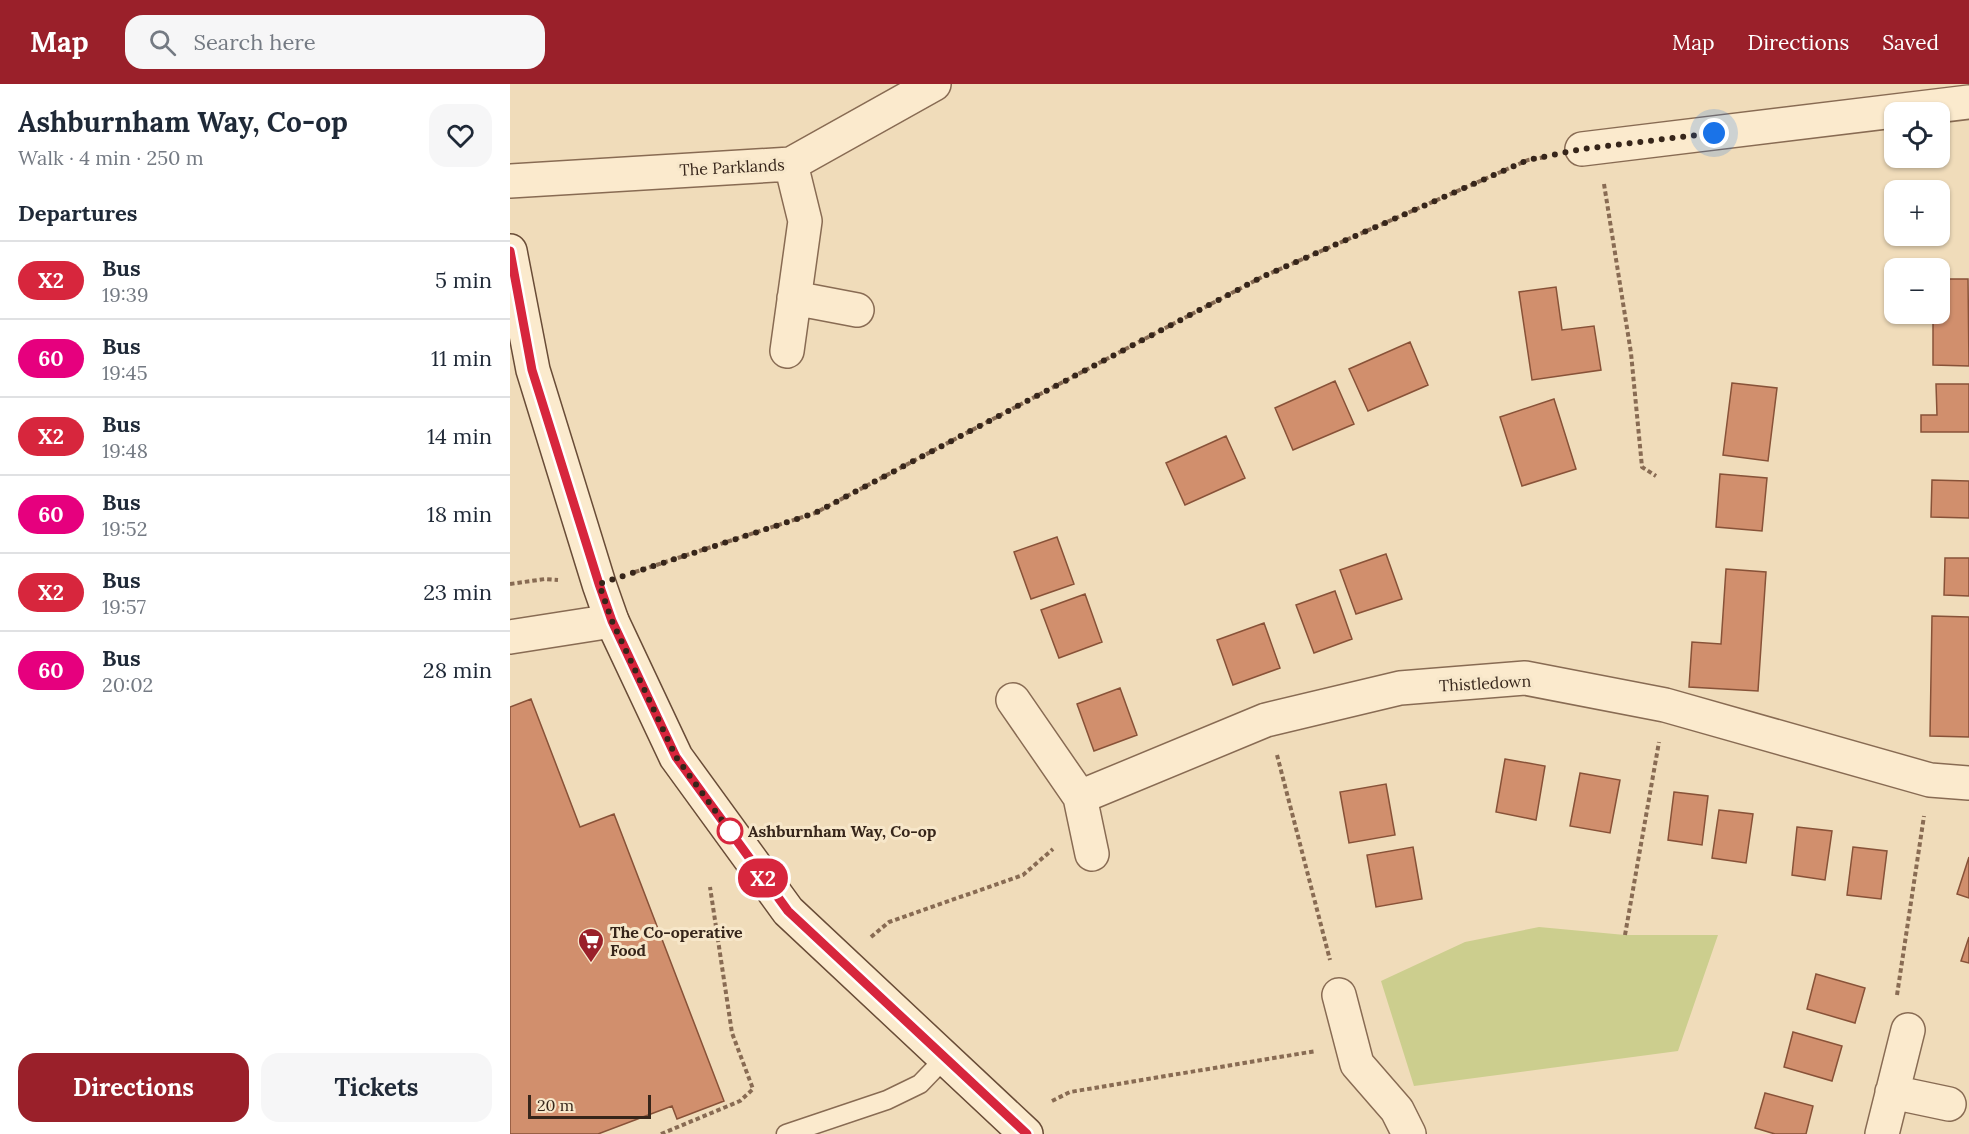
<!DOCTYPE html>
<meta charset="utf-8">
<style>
:root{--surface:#fff;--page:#f6f6f7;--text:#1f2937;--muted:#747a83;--line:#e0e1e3;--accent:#9a202a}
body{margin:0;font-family:Lora,serif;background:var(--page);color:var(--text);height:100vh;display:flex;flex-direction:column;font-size:22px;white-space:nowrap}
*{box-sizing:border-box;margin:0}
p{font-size:20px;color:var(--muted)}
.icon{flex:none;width:33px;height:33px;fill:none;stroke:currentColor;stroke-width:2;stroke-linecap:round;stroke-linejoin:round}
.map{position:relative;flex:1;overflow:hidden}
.drawer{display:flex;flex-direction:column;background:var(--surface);width:510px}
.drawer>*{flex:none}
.badge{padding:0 12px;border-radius:20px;font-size:21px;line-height:39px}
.buttons{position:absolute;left:1374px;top:18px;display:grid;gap:12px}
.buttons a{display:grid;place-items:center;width:66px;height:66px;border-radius:12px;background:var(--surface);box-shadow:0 2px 4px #0004;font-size:30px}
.scale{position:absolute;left:18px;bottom:15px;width:123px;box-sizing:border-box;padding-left:6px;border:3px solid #36251a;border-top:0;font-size:16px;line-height:21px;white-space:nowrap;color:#36251a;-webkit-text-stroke:4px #f7e7ca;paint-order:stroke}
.you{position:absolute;width:30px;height:30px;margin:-15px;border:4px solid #fff;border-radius:50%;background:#1a73e8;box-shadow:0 0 0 9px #1a73e833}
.map>.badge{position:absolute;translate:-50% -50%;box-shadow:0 0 0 3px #fff}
h2{padding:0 18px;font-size:22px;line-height:54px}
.round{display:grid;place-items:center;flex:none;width:63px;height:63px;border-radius:18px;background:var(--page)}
.summary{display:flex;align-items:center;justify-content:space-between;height:102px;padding:0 18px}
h1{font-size:28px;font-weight:800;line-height:45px}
.cta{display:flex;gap:12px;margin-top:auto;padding:12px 18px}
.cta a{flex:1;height:69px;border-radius:18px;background:var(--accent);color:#fff;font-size:24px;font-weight:800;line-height:69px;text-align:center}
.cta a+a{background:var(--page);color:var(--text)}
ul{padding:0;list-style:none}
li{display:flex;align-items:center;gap:18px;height:78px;padding:0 18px;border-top:2px solid var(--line)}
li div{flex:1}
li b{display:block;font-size:22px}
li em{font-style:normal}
li .badge{min-width:66px;font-weight:700;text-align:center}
header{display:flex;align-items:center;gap:36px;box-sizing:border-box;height:84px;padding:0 30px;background:var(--accent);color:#fff}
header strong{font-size:28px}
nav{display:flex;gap:33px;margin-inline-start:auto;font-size:21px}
.search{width:420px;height:54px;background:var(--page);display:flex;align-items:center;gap:15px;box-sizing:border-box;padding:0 21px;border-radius:18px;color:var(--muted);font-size:22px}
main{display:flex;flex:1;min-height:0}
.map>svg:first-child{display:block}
.green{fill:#ccce8e}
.building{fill:#d18f6d;stroke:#885238;stroke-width:1.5}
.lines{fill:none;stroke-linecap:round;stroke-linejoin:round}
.lane-casing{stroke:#886b53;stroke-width:21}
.street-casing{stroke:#886b53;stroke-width:36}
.secondary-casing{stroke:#694c37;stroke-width:36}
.path{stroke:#886b53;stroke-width:4;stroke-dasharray:4.5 3;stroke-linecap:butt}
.lane{stroke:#fbeacd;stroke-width:18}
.street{stroke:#fbeacd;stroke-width:33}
.secondary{stroke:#fbeacd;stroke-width:33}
.line-casing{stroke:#fff;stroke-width:14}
.line{stroke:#d7263d;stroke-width:9}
.walk{stroke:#36251a;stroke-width:6;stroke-dasharray:0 10.8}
.stop-dot{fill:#fff;stroke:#d7263d;stroke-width:3}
.labels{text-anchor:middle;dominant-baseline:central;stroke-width:6;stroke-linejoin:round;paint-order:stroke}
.street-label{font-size:16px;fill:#36251a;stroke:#f7e7ca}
.stop-label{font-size:16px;font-weight:bold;fill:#36251a;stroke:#f7e7ca;text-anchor:start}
.poi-label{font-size:16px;font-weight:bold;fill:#36251a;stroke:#f7e7ca;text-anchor:start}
</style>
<header>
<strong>Map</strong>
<div class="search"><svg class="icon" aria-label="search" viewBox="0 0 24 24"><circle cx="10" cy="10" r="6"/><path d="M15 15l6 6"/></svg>Search here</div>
<nav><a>Map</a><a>Directions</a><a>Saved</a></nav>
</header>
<main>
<section class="drawer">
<div class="summary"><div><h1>Ashburnham Way, Co-op</h1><p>Walk · 4 min · 250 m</p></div><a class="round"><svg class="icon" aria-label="heart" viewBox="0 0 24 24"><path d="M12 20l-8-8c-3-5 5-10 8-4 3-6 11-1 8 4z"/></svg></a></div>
<h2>Departures</h2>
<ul>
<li><span class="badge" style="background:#d7263d;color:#fff">X2</span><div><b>Bus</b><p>19:39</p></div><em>5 min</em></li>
<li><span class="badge" style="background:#e6007e;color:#fff">60</span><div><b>Bus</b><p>19:45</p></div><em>11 min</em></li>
<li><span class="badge" style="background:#d7263d;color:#fff">X2</span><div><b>Bus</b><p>19:48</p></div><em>14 min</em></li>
<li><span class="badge" style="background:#e6007e;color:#fff">60</span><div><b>Bus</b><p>19:52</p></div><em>18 min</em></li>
<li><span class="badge" style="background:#d7263d;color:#fff">X2</span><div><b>Bus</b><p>19:57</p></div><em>23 min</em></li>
<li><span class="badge" style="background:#e6007e;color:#fff">60</span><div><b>Bus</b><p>20:02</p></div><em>28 min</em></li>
</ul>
<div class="cta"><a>Directions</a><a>Tickets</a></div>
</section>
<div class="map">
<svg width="1459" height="1050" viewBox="0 0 1459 1050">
<rect width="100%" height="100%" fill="#f0dcba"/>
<!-- green -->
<path class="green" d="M1029 843 1115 851H1208L1168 967 904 1002 871 897 955 858Z"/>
<!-- building -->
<path class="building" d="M1430 195H1458L1459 282 1423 281V230H1430Z
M1046 203 1052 246 1084 242 1091 286 1022 296 1009 208Z
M900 258 918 301 858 327 839 285Z
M825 297 844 340 783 366 765 324Z
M1222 299 1267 304 1258 377 1213 371Z
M1426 300H1459V348H1411V331H1427Z
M1044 315 1066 385 1012 402 990 333Z
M716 352 735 394 675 421 656 379Z
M1210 390 1257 394 1252 447 1206 443Z
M1422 396 1459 397V434L1421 433Z
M547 453 564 500 521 515 504 468Z
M876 470 892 515 846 530 830 486Z
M1435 474H1459V512L1434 511Z
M1216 485 1256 488 1248 607 1179 603 1182 558 1211 560Z
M825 507 842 555 804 569 786 521Z
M575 510 592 558 549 574 531 526Z
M1422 532 1459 533V653L1420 652Z
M754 539 770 584 723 601 707 556Z
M610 604 627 651 584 667 567 620Z
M21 615 70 743 104 730 214 1017 167 1035 162 1022 88 1050H0V623Z
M995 675 1035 682 1026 736 986 728Z
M1070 689 1110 696 1100 749 1060 742Z
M876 700 885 751 839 759 830 708Z
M1164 708 1198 712 1192 761 1158 756Z
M1209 726 1243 730 1236 779 1202 774Z
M1287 743 1322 747 1315 796 1282 791Z
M903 763 912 815 866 823 857 771Z
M1343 763 1377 767 1371 815 1337 811Z
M1459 773V814L1447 810Z
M1459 853V879L1451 877Z
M1306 890 1355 904 1345 939 1297 925Z
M1283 948 1332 962 1322 997 1274 983Z
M1255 1009 1303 1022 1296 1050H1265L1245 1044Z"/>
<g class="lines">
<defs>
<path id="lane" d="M276 1050 377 1016 410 1000 435 974"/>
<path id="street" d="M1072 65 1459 18
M0 97 281 80 424 0
M284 214 347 226
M277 267 295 137 281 80
M0 553 102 537
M503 616 570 713 756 636 890 604 1015 594 1155 621 1420 696 1459 699
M570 713 582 770
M829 911 847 980 887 1026 899 1050
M1382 1008 1439 1020
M1372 1050 1398 946"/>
<path id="secondary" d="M0 167 23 286 89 500 102 537 166 673 278 827 516 1050"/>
</defs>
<!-- lane casing -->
<use href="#lane" class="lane-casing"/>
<!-- street casing -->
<use href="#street" class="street-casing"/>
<!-- secondary casing -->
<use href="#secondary" class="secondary-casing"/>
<!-- path -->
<path class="path" d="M1094 100 1121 269 1132 383 1146 392
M125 488 305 429 752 193 1018 76 1036 73
M0 500 35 495 48 496
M767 671 820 876
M1115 851 1149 658
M361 853 379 838 513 791 543 765
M1387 911 1414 732
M542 1017 560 1008 806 967
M151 1050 230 1017 243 1005 222 949 200 803"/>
<!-- lane -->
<use href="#lane" class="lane"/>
<!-- street -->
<use href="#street" class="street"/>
<!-- secondary -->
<use href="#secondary" class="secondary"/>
</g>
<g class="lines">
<defs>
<path id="line" d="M0 167 22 286 89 500 102 537 166 673 278 827 517 1050"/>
</defs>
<!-- line casing -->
<use href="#line" class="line-casing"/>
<!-- line -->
<use href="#line" class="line"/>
<!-- walk -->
<path class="walk" d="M220 747 222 750 166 673 102 537 89 500 305 429 752 193 1018 76 1072 65 1204 49"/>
</g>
<!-- icons -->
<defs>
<symbol id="supermarket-pin" viewBox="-11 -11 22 30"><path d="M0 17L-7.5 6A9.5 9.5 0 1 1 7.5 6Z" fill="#9a202a" stroke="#f7e7ca"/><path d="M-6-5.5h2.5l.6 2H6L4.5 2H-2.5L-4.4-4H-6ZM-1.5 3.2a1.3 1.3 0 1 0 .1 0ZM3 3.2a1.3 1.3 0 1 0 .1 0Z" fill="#fff"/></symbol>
</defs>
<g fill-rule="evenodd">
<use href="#supermarket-pin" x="66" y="842" width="30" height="40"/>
</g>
<!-- markers -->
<circle class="stop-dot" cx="220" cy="747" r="12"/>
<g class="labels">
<!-- street labels -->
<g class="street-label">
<text transform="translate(222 83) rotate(-3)">The Parklands</text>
<text transform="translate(975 599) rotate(-3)">Thistledown</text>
</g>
<!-- stop labels -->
<g class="stop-label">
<text x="238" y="747">Ashburnham Way, Co-op</text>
</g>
<!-- poi labels -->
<g class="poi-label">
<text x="100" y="848">The Co-operative<tspan x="100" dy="18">Food</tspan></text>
</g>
</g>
</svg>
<div class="buttons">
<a><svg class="icon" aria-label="locate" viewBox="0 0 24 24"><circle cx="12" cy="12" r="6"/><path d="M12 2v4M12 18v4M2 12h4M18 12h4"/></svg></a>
<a>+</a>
<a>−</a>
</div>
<div class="scale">20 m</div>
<div class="you" style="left:1204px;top:49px"></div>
<b class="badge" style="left:253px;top:794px;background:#d7263d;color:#fff">X2</b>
</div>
</main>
